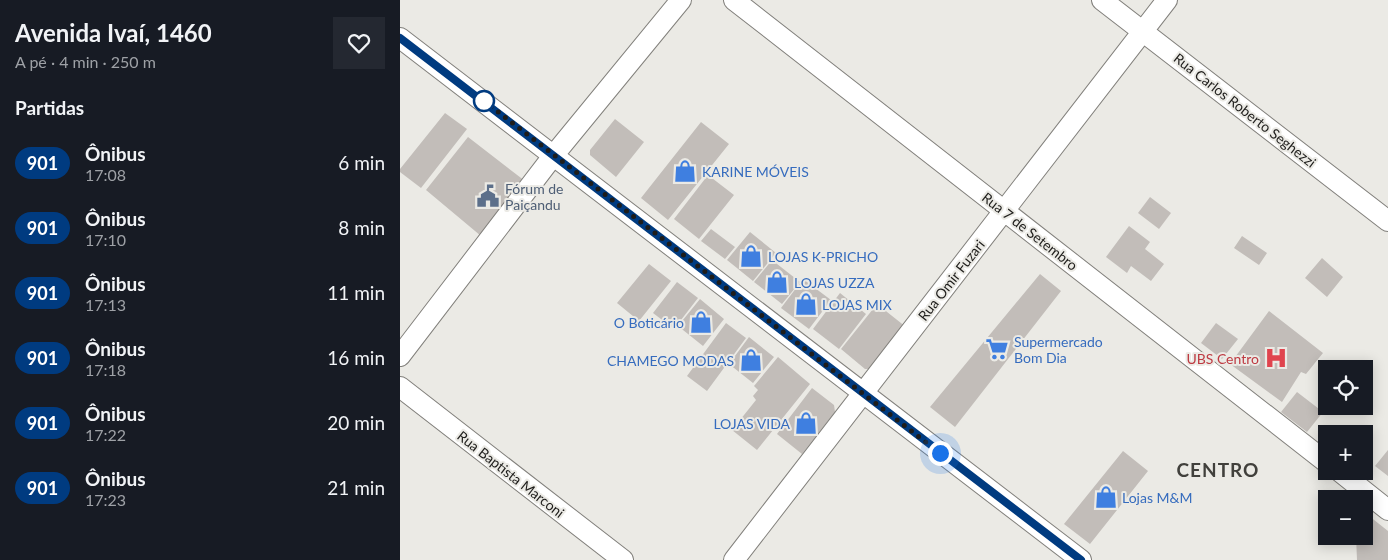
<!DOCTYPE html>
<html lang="pt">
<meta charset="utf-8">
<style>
:root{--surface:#171b24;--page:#242831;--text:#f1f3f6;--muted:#9ea1a6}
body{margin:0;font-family:Lato,sans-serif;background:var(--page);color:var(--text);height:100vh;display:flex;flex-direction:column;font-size:19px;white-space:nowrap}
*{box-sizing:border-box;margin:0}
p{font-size:16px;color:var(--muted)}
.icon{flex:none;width:28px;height:28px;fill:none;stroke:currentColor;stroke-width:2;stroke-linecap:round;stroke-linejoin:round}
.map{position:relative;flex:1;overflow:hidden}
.sheet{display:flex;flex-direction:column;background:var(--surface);width:400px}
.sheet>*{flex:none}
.badge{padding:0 10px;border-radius:16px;font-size:18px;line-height:32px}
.fabs{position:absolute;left:918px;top:360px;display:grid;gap:10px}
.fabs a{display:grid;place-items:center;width:55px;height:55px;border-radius:0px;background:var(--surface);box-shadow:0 2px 12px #0003;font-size:25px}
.you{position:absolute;width:25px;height:25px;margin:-12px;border:4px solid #fff;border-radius:50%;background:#1a73e8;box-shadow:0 0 0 8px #1a73e833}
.map>.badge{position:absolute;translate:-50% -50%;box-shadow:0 0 0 2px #fff}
h2{padding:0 15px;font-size:19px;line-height:45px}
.round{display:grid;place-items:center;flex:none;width:52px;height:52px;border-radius:0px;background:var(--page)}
.headline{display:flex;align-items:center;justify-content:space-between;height:85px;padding:0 15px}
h1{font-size:24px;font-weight:700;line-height:38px}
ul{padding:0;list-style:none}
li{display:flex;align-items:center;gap:15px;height:65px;padding:0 15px}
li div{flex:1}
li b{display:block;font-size:19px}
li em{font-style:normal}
li .badge{min-width:55px;font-weight:700;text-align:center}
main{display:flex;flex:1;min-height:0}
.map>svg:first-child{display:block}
.building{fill:#c2bdb9}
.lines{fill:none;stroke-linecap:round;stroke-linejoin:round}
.minor-casing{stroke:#82807c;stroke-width:22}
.minor{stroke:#fff;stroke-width:20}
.line-casing{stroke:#fff;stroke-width:11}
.line{stroke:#003b80;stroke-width:8}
.walk{stroke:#1e1d1b;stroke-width:5;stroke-dasharray:0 9}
.stop-dot{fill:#fff;stroke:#003b80;stroke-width:2.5}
.labels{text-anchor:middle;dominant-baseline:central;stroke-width:4;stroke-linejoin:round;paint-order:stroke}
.street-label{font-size:14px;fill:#1e1d1b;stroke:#ebeae5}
.shop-label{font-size:14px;fill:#366cbe;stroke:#ebeae5;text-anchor:start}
.service-label{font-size:14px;fill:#4e5e75;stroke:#ebeae5;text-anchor:start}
.health-label{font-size:14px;fill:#be3a42;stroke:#ebeae5;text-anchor:end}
.district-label{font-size:19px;font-weight:bold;letter-spacing:1px;fill:#41403c;stroke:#ebeae5}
</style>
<main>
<section class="sheet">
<div class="headline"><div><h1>Avenida Ivaí, 1460</h1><p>A pé · 4 min · 250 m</p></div><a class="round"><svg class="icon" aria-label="heart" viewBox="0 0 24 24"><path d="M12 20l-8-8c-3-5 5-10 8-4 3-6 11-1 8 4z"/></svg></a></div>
<h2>Partidas</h2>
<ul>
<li><span class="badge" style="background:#003b80;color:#fff">901</span><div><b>Ônibus</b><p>17:08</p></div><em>6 min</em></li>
<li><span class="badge" style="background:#003b80;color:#fff">901</span><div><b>Ônibus</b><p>17:10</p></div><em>8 min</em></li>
<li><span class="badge" style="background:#003b80;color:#fff">901</span><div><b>Ônibus</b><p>17:13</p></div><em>11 min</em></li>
<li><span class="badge" style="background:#003b80;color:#fff">901</span><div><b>Ônibus</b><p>17:18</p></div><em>16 min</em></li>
<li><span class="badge" style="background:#003b80;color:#fff">901</span><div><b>Ônibus</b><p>17:22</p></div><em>20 min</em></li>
<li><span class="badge" style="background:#003b80;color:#fff">901</span><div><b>Ônibus</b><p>17:23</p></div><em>21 min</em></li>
</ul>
</section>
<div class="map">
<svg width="988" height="560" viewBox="0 0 988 560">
<rect width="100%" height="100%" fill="#ebeae5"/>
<!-- building -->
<path class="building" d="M45 113 67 129 21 188 0 172V169Z
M215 119 244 142 216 177 190 155V150Z
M301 122 329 144 268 220 241 198Z
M68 137 125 181 81 236 26 190Z
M308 175 334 195 299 239 274 219Z
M750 197 771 213 759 229 738 213Z
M729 226 750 242 745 249 764 264 751 281 731 266 727 273 706 257Z
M311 229 335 247 325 259 301 241Z
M350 232 376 253 353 281 327 260Z
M842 236 867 253 859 265 834 248Z
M922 258 943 277 927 297 905 278Z
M372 260 400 282 382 304 354 282Z
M249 264 271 281 239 321 217 303Z
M640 274 661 291 555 427 530 407Z
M403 279 431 300 409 329 381 308Z
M277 282 298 298 274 329 253 313Z
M440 293 466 314 439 349 413 329Z
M300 299 324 319 303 346 278 326Z
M477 304 506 327 473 369H465L441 349Z
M869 311 923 353 906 374 901 372 882 402 830 364Z
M326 323 346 338 307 391 287 376Z
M816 323 838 339 822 359 801 343Z
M349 337 374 357 353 383 329 364Z
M378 357 410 384 357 450 332 430 356 400 353 396 358 390 354 386Z
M412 388 434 405 435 412 402 454 377 434Z
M897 392 923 412 907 432 881 412Z
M988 450V476L975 466Z
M723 451 748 471 690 544 664 524Z
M964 512 988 531V560H957L956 536H964Z"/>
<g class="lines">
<defs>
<path id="minor" d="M334 0 926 462
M702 0 988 221
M0 38 681 560
M0 356 153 156 281 0
M0 387 223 560
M939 471 988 510
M334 560 767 0"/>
</defs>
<!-- minor casing -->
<use href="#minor" class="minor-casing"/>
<!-- minor -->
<use href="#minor" class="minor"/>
</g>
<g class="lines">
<defs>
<path id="line" d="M0 38 681 560"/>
</defs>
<!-- line casing -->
<use href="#line" class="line-casing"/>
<!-- line -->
<use href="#line" class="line"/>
<!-- walk -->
<path class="walk" d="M84 101 540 453"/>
</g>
<!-- icons -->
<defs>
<symbol id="shop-bare" viewBox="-9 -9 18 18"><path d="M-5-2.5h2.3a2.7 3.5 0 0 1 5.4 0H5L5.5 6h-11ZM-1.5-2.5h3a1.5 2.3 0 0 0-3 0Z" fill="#3f7fe0" stroke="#ebeae5" stroke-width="2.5" paint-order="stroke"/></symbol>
<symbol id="civic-bare" viewBox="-9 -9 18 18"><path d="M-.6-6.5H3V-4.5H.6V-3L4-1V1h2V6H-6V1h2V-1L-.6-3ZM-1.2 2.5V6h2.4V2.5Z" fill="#5c6f8a" stroke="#ebeae5" stroke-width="2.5" paint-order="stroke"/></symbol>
<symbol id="supermarket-bare" viewBox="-9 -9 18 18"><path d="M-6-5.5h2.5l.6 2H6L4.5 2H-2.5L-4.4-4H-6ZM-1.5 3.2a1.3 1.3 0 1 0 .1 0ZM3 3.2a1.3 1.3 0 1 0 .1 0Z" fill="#3f7fe0" stroke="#ebeae5" stroke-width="2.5" paint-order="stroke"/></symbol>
<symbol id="hospital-bare" viewBox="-9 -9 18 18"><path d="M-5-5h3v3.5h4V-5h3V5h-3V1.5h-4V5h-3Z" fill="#e0444e" stroke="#ebeae5" stroke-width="2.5" paint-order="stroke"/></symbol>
</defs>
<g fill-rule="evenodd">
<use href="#shop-bare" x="269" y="155" width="32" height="32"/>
<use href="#civic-bare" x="72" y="180" width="32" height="32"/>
<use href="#shop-bare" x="335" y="240" width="32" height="32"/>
<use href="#shop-bare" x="361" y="266" width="32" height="32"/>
<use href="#shop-bare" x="390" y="288" width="32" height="32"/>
<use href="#shop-bare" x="285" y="306" width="32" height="32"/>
<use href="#supermarket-bare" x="581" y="333" width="32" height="32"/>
<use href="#hospital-bare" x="860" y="342" width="32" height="32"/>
<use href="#shop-bare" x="335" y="344" width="32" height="32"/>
<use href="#shop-bare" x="390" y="407" width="32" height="32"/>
<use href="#shop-bare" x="690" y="481" width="32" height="32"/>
</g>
<!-- markers -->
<circle class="stop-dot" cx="84" cy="101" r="10"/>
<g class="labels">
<!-- street labels -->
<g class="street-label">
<text transform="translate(845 110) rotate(38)">Rua Carlos Roberto Seghezzi</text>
<text transform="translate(630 231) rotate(38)">Rua 7 de Setembro</text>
<text transform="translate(551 280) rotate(-52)">Rua Omir Fuzari</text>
<text transform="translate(111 474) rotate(38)">Rua Baptista Marconi</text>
</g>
<!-- shop labels -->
<g class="shop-label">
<text x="302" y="171">KARINE MÓVEIS</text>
<text x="368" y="256">LOJAS K-PRICHO</text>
<text x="394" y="282">LOJAS UZZA</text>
<text x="422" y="304">LOJAS MIX</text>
<text x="284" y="322" text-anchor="end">O Boticário</text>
<text x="614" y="341">Supermercado<tspan x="614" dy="16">Bom Dia</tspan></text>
<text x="334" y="360" text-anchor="end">CHAMEGO MODAS</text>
<text x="390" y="423" text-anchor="end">LOJAS VIDA</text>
<text x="722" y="497">Lojas M&amp;M</text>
</g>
<!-- service labels -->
<g class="service-label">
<text x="105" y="188">Fórum de<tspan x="105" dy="16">Paiçandu</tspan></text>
</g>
<!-- health labels -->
<g class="health-label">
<text x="859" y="358">UBS Centro</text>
</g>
<!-- district labels -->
<g class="district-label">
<text x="818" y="469">CENTRO</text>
</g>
</g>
</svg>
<div class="fabs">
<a><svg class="icon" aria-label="locate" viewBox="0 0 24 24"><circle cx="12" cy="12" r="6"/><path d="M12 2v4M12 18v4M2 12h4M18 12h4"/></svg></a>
<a>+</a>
<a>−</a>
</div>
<div class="you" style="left:540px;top:453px"></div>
</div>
</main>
